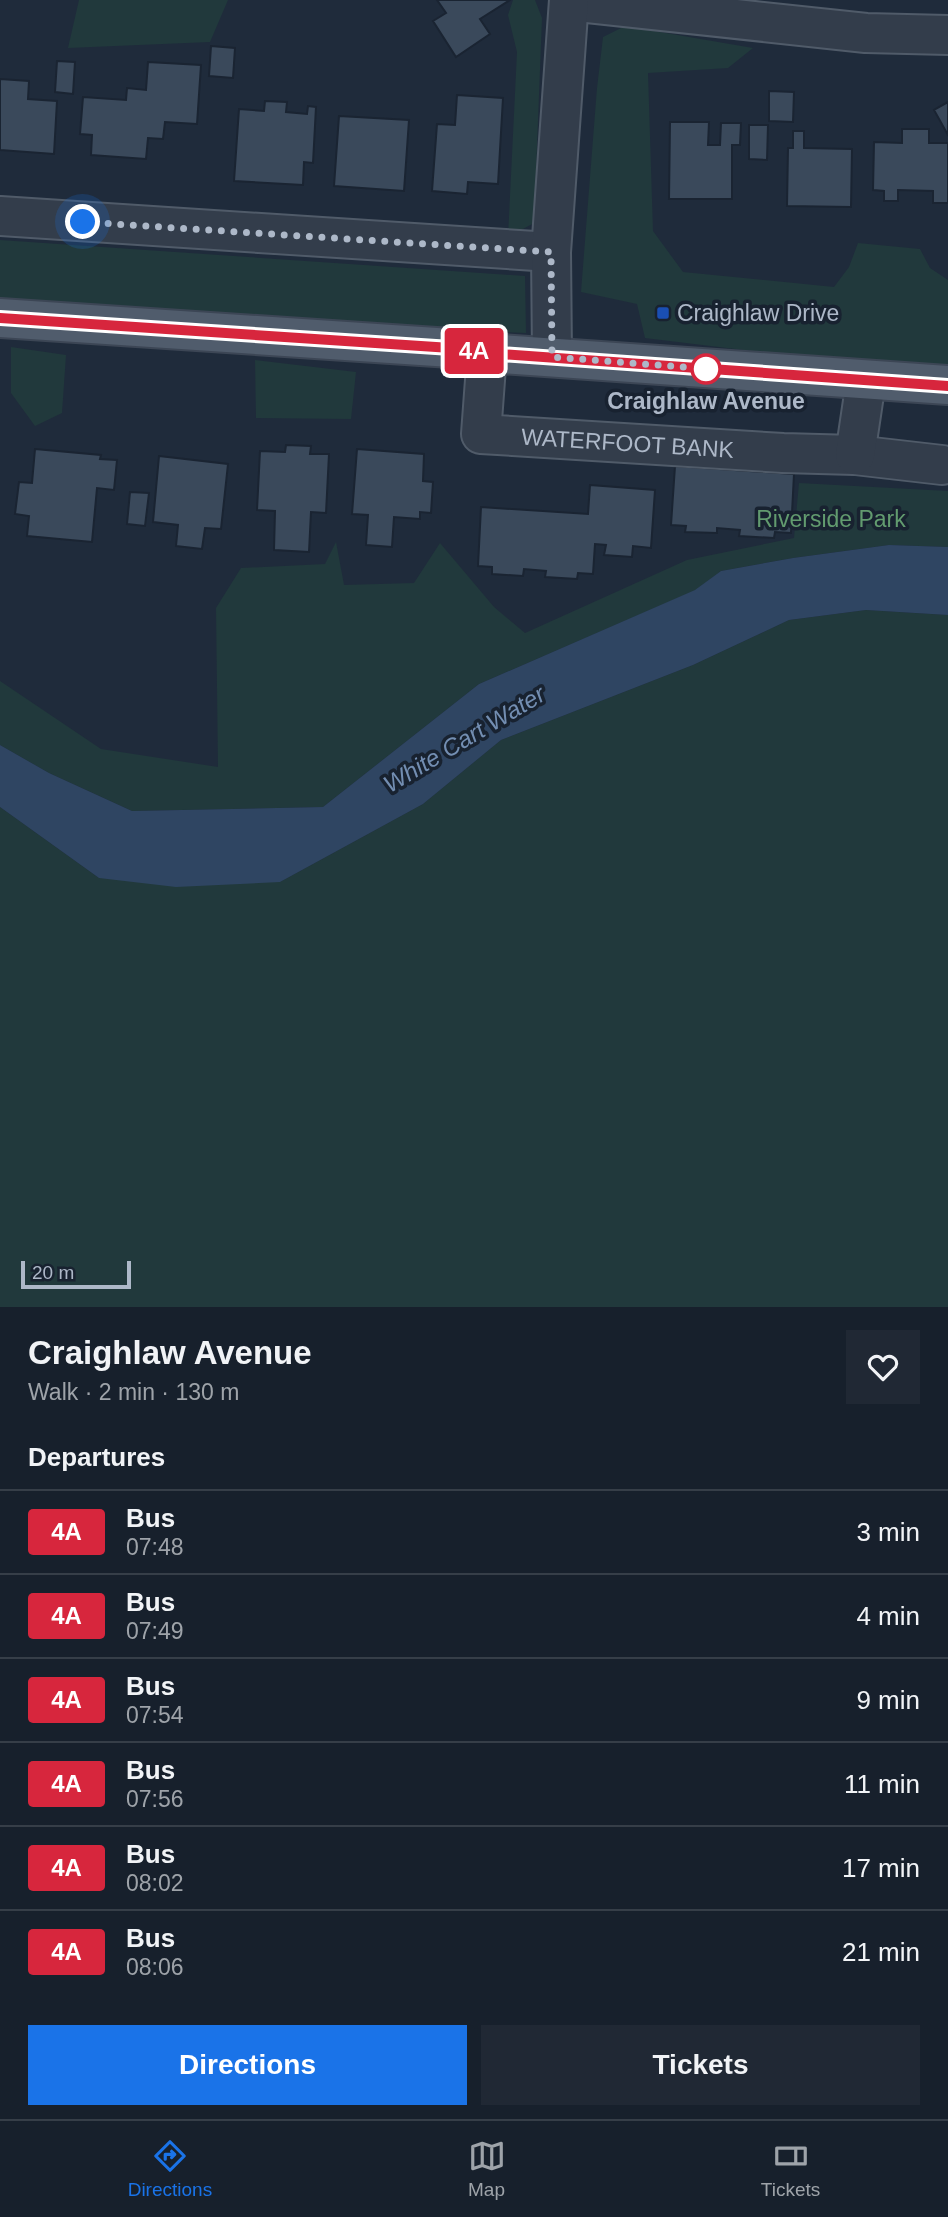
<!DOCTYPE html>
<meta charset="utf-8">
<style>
:root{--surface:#17202c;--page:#202834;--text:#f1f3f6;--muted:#9ea3a9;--line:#363e48;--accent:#1a73e8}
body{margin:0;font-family:Arial,sans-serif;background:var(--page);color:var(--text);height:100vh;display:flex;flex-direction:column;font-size:26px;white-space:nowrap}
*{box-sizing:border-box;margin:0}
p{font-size:23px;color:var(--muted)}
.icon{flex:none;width:38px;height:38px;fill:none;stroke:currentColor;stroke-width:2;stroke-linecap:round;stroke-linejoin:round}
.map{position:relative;height:1307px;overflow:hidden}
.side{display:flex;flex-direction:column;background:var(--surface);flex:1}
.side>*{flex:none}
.badge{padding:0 14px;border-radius:5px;font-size:24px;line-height:46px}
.scale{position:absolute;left:21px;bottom:18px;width:110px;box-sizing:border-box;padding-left:7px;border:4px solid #adb8c8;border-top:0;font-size:19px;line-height:24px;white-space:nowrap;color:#adb8c8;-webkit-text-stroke:5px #182230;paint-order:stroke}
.you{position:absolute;width:35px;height:35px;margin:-18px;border:5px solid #fff;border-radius:50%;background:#1a73e8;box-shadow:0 0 0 10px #1a73e833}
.map>.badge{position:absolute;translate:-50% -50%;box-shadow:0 0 0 4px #fff}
h2{padding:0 28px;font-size:26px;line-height:63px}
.round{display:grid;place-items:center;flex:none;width:74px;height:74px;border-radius:0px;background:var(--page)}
.head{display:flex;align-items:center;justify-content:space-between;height:119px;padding:0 28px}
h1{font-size:33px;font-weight:600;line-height:52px}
.primary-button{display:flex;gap:14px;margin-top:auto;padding:14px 28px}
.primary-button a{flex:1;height:80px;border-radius:0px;background:var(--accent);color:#fff;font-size:28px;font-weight:600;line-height:80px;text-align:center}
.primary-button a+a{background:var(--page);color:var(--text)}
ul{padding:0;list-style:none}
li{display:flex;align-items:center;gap:21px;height:84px;padding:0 28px;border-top:2px solid var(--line)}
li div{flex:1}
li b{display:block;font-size:26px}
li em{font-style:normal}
li .badge{min-width:77px;font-weight:700;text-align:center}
.tabs{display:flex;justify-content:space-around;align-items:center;height:98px;border-top:2px solid var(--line);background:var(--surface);font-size:19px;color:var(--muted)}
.tabs a{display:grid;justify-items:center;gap:4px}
.tabs .selected{color:var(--accent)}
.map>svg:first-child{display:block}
.green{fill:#21393c}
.water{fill:#2f4562}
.building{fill:#3a495b;stroke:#1a2432;stroke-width:2}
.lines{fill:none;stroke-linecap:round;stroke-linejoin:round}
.minor-casing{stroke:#505b69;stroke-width:42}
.major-casing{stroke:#3c4655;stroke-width:42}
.minor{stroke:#333d4b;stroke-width:38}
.major{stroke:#505c6c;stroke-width:38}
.line-casing{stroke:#fff;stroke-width:16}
.line{stroke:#d7263d;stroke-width:10}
.walk{stroke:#adb8c8;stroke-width:7;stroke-dasharray:0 12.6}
.transit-dot{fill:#1a4fb4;stroke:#182230;stroke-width:2.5}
.stop-dot{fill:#fff;stroke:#d7263d;stroke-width:3.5}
.labels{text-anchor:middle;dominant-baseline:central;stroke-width:7;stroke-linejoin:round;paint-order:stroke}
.poi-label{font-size:23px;fill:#adb8c8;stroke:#182230;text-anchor:start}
.stop-label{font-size:23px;font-weight:bold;fill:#adb8c8;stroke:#182230}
.street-label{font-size:23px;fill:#adb8c8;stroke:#182230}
.park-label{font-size:23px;fill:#629b6f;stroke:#182230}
.water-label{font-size:24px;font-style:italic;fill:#738eb2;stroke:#182230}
</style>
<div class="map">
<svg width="948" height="1307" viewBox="0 0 948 1307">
<rect width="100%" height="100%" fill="#1f2b3b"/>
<!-- green -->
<path class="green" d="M79 0H228L210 42 68 48Z
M513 0H535L542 18 534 223 508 237 517 52 508 15Z
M625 26 753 48 728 68 648 73 653 231 683 272 834 287 849 267 858 243 920 249 930 268 948 280V368L883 367 645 338 637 304 581 292 597 88 603 37Z
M0 240 525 276 526 333 298 322 0 301Z
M11 347 66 355 62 413 35 426 11 393Z
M255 360 356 372 351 419 256 418Z
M799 483 948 491V547L889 545 793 558 721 571 696 590 479 684 323 807 132 811 49 773 0 745V681L101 749 218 767 216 608 241 568 325 564 336 542 344 585 414 583 440 543 494 607 525 633 687 560 794 538Z
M866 610 948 615V1307H0V807L99 878 280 882 423 804 501 740 693 665 789 620Z"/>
<!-- water -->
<path class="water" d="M889 545 948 547V615L866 610 789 620 693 665 501 740 423 804 280 882 176 887 99 878 0 807V745L49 773 132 811 323 807 479 684 695 590 721 571 793 558Z"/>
<!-- building -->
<path class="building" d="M437 0H510L480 19 490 34 456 57 433 21 446 13Z
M211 46 235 48 233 78 209 76Z
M57 61 75 62 73 94 55 92Z
M148 62 201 65 197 124 165 122 163 139 148 138 146 159 91 155 92 135 80 134 83 97 126 100 127 88 146 90Z
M0 79 29 81 28 99 57 101 54 154 0 150Z
M769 91 794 92 793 122 769 121Z
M457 95 503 98 498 184 468 182 467 194 432 191 437 124 455 125Z
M265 101 287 102 286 112 307 114 308 106 316 107 313 163 304 162 303 185 234 181 239 109 264 111Z
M948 102V135L934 110Z
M339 116 409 120 404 191 334 186Z
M670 122H709L708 145H720L721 123H741L740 145H732V199H669Z
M749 125H768L767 160 749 159Z
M902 129H929V143H948V203H933V191L898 190V201H884V191L873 190 874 142 902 143Z
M793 131H804V148L852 149 851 207 787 206 788 148H793Z
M286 445 311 446 310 454H329L326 513 311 512 309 552 274 550 275 511 257 510 260 451 285 452Z
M35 449 101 455 100 459 117 460 114 490 97 488 92 542 27 536 29 516 15 514 19 482 32 483Z
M357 449 424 454 423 481 433 482 431 513 420 512V519L394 517 392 547 366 545 368 515 352 514Z
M159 456 228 464 221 529 205 528 202 549 176 546 178 525 153 522Z
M675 466 794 474 791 533 775 532 774 538 739 536 740 530 717 528V533L685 532 686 526 671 525Z
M590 485 655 490 651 548 633 546 632 557 604 555 606 545 595 544 593 574 578 573 577 579 545 577 546 571 524 569 523 576 492 574V567L478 566 481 507 588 514Z
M130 492 149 493 145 526 127 524Z"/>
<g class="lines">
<defs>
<g id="minor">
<path d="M569 1 866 33 948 35"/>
<path d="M0 216 551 252"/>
<path id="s1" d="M487 353 481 434 783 453 855 455 942 465"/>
<path d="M552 357 551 252 569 0"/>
<path d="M855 455 866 381"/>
</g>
<path id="major" d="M0 318 451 348 487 353 948 385"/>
</defs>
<!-- minor casing -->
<use href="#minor" class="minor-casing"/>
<!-- major casing -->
<use href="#major" class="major-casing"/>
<!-- minor -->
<use href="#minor" class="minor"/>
<!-- major -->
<use href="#major" class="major"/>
</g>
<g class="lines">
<defs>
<path id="line" d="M0 318 451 348 487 353 948 386"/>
</defs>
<!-- line casing -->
<use href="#line" class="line-casing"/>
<!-- line -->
<use href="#line" class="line"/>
<!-- walk -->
<path class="walk" d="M83 222 551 252 552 357 709 369H706"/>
</g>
<!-- markers -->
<rect class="transit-dot" x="656" y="306" width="14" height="14" rx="3.5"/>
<circle class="stop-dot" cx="706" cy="369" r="14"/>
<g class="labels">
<!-- poi labels -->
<g class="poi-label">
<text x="677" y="313">Craighlaw Drive</text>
</g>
<!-- stop labels -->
<g class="stop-label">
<text x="706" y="401">Craighlaw Avenue</text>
</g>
<!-- street labels -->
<g class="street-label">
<text stroke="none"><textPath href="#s1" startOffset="228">WATERFOOT BANK</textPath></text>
</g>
<!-- park labels -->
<g class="park-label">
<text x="831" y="519">Riverside Park</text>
</g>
<!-- water labels -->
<g class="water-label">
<text transform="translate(464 739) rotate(-31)">White Cart Water</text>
</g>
</g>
</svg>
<div class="scale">20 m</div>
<div class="you" style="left:83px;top:222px"></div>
<b class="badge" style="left:474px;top:351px;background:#d7263d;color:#fff">4A</b>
</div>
<section class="side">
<div class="head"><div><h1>Craighlaw Avenue</h1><p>Walk · 2 min · 130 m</p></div><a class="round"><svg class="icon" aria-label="heart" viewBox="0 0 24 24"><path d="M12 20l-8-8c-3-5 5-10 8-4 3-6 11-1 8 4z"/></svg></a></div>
<h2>Departures</h2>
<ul>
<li><span class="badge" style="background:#d7263d;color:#fff">4A</span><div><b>Bus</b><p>07:48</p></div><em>3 min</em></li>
<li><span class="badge" style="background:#d7263d;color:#fff">4A</span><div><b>Bus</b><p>07:49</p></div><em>4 min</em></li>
<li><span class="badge" style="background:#d7263d;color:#fff">4A</span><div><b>Bus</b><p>07:54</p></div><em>9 min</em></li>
<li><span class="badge" style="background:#d7263d;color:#fff">4A</span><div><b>Bus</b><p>07:56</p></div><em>11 min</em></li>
<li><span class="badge" style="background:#d7263d;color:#fff">4A</span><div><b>Bus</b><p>08:02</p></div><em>17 min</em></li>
<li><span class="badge" style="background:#d7263d;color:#fff">4A</span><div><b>Bus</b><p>08:06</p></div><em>21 min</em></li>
</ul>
<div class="primary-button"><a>Directions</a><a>Tickets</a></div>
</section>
<nav class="tabs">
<a class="selected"><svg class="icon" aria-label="directions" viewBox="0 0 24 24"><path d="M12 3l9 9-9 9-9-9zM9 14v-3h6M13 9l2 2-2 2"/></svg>Directions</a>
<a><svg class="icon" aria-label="map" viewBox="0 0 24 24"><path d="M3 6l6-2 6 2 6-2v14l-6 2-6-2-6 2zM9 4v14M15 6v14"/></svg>Map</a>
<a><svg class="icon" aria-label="tickets" viewBox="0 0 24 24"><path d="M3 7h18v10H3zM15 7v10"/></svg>Tickets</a>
</nav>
